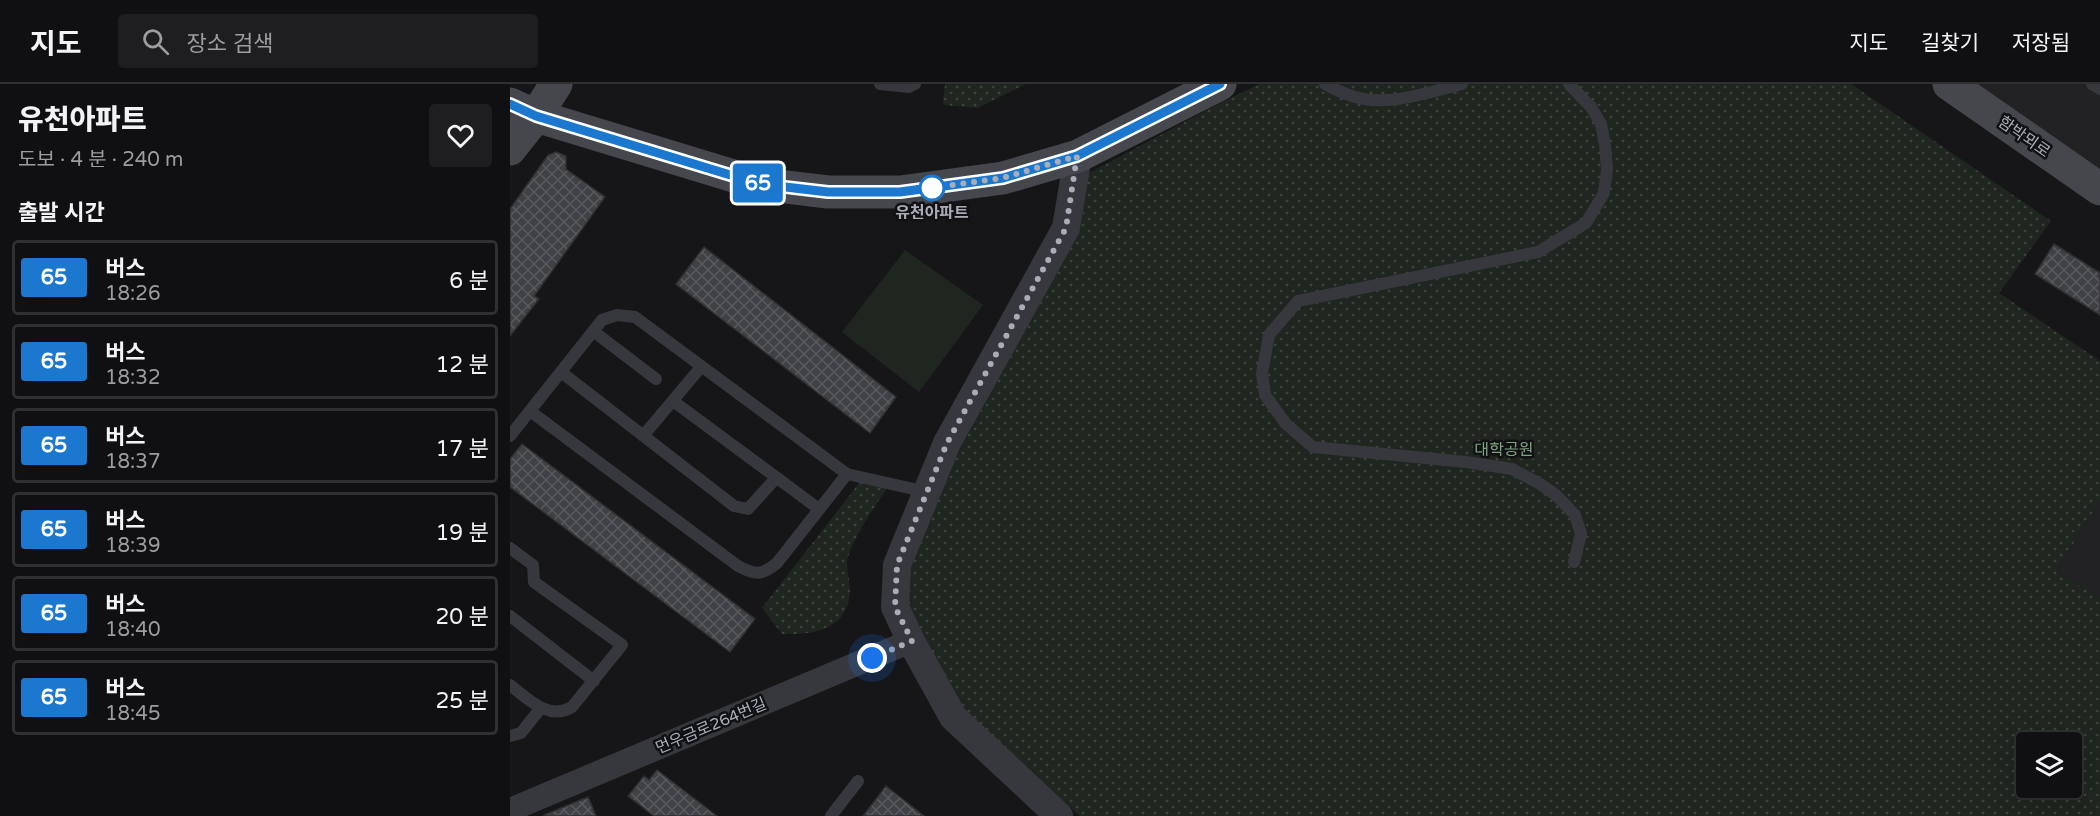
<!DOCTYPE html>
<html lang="ko">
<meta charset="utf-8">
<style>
:root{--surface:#101012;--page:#1e1e20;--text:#f1f3f6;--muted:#9c9d9f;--line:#303032}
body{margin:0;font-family:"Varela Round","Noto Sans KR",sans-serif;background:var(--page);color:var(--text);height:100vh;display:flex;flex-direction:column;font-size:22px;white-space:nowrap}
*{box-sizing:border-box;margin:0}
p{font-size:20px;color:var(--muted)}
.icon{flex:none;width:33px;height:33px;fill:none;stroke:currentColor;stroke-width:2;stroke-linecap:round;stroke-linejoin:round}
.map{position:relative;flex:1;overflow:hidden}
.side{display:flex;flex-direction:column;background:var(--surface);width:510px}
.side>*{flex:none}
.badge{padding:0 12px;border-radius:4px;font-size:21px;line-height:39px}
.buttons{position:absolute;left:1506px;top:648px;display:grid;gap:12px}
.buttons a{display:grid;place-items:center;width:66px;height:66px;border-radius:6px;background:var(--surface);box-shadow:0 6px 24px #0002,0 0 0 2px var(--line);font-size:30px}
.you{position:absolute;width:30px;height:30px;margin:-15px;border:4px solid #fff;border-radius:50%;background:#1a73e8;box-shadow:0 0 0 9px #1a73e833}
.map>.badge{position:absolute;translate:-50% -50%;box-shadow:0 0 0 3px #fff}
h2{padding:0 18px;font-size:22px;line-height:54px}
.round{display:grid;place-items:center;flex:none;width:63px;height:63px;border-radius:6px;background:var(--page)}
.head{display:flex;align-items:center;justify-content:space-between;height:102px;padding:0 18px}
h1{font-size:28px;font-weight:800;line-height:45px}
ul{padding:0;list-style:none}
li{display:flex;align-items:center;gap:18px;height:75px;margin:0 12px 9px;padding:0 6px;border:3px solid var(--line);border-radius:6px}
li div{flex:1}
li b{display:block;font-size:22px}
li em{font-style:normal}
li .badge{min-width:66px;font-weight:700;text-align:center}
header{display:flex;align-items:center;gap:36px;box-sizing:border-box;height:84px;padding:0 30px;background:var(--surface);border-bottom:2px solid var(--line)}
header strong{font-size:28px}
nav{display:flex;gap:33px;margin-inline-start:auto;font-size:21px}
.search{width:420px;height:54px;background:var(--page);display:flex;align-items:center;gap:15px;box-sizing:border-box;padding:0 21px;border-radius:6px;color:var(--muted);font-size:22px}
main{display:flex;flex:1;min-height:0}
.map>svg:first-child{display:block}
.built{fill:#222225}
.grass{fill:url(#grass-dots);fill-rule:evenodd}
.garden{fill:#1e261f}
.building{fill:url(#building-cross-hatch);stroke:#303034;stroke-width:1.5}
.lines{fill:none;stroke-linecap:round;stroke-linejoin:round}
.service{stroke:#37383d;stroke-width:12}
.minor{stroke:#37383d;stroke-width:24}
.tertiary{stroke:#37383d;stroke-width:28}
.secondary{stroke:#45474d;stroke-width:33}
.line-casing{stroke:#fff;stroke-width:14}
.line{stroke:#1c78cf;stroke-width:9}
.walk{stroke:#a8adb8;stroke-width:6;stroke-dasharray:0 10.8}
.stop-dot{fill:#fff;stroke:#1c78cf;stroke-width:3}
.labels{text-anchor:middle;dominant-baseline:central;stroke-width:5;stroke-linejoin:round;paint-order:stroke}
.street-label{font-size:16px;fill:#a8adb8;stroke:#111113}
.stop-label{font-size:16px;font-weight:bold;fill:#a8adb8;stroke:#111113}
.park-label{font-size:16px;fill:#7fa381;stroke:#111113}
</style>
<header>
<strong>지도</strong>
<div class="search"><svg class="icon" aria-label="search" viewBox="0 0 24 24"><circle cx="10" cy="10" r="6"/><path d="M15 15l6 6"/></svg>장소 검색</div>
<nav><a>지도</a><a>길찾기</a><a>저장됨</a></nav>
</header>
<main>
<section class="side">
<div class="head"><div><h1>유천아파트</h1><p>도보 · 4 분 · 240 m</p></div><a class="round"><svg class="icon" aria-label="heart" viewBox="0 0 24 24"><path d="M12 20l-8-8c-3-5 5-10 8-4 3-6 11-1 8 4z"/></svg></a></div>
<h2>출발 시간</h2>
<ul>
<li><span class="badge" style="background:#1c78cf;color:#fff">65</span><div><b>버스</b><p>18:26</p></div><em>6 분</em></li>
<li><span class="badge" style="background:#1c78cf;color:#fff">65</span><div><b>버스</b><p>18:32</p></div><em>12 분</em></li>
<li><span class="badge" style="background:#1c78cf;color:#fff">65</span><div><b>버스</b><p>18:37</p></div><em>17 분</em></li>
<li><span class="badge" style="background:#1c78cf;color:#fff">65</span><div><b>버스</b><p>18:39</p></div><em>19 분</em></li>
<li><span class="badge" style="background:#1c78cf;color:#fff">65</span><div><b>버스</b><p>18:40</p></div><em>20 분</em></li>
<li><span class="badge" style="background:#1c78cf;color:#fff">65</span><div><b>버스</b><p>18:45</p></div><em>25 분</em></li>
</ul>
</section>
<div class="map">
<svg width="1590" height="732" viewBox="0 0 1590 732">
<defs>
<pattern id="grass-dots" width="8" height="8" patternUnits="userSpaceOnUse" patternTransform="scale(1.5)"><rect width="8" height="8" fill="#1e261f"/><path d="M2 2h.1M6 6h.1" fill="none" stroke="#3c433d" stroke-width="1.8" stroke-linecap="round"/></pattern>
<pattern id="building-cross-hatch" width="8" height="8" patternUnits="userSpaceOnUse" patternTransform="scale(1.5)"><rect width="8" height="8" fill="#404145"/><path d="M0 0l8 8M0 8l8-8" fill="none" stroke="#595a5e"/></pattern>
</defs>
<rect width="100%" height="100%" fill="#161618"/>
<!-- built -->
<path class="built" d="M1439 0H1590V105Z
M1590 416V514L1546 488Z"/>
<!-- grass -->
<path class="grass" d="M435 0H516L468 24 433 21Z
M750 0H1341L1541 137 1489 209 1590 277V416L1546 488 1590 514V732H570L453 626 398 522 399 481 425 412 571 142 577 90 716 16ZM1516 658H1562V704H1516Z
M353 394 380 400C365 423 347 446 338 473 335 483 340 495 340 505 339 546 305 551 272 550L252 524Z"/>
<!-- garden -->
<path class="garden" d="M395 166 473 221 409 308 332 248Z"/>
<!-- building -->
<path class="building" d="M46 68 56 72V85L95 113 24 212 29 215 0 252V125L38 71Z
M1544 160 1590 189V231L1525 190Z
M194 163 386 313 360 349 166 200Z
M12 360 245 535 220 568 0 403V375Z
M147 686 207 732H144L118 712 134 692 139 696Z
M376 702 414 732H353Z
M78 713 86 732H34V731Z"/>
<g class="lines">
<!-- service -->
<path class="service" d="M370 0 399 3 405 0
M815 0C824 5 835 10 845 13 879 23 919 8 952 0
M1059 0 1081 23 1091 40 1095 60 1097 85 1094 109 1076 139 1028 168 788 217 759 251 752 289 755 311 776 340 803 363 956 378 1002 385 1030 400 1046 411 1065 431 1071 450 1064 478
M1582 0 1590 5
M83 247 146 295
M51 288 224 422 238 425 266 394
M163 317 309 425
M20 327 228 482C245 491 251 492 267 479L337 390
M0 352 92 236 107 231 125 233 337 390 417 408
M133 352 191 283
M0 464 23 481 24 498 112 561 62 623C38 637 18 615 0 601
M0 532 84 597
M0 652 11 649 30 625
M321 732 348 697"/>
<!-- minor -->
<path class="minor" d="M0 726 401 557"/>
<!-- tertiary -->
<path class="tertiary" d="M549 732 443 633 401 557 385 523 387 481 437 359 556 144 568 72"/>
<!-- secondary -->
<path class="secondary" d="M1439 0 1590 105
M0 20 26 32 250 100 318 108H390L493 94 568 72 710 0
M0 65 26 32 46 0"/>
</g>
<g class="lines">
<defs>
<path id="line" d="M0 20 26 32 250 100 318 108H390L493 94 567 72 710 0"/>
</defs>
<!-- line casing -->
<use href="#line" class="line-casing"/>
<!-- line -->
<use href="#line" class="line"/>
<!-- walk -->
<path class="walk" d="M362 574 402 557 385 523 387 481 437 359 556 144 567 72 493 94 422 104"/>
</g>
<!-- markers -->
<circle class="stop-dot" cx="422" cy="104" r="12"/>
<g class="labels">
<!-- street labels -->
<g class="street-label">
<text transform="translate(1514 53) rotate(35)">함박뫼로</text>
<text transform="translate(201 642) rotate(-23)">먼우금로264번길</text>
</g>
<!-- stop labels -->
<g class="stop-label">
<text x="422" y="129">유천아파트</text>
</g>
<!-- park labels -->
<g class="park-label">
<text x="994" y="366">대학공원</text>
</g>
</g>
</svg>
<div class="buttons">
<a><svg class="icon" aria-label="layers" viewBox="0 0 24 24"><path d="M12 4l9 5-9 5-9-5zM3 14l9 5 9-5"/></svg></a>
</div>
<div class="you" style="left:362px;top:574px"></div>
<b class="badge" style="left:248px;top:99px;background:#1c78cf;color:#fff">65</b>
</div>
</main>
